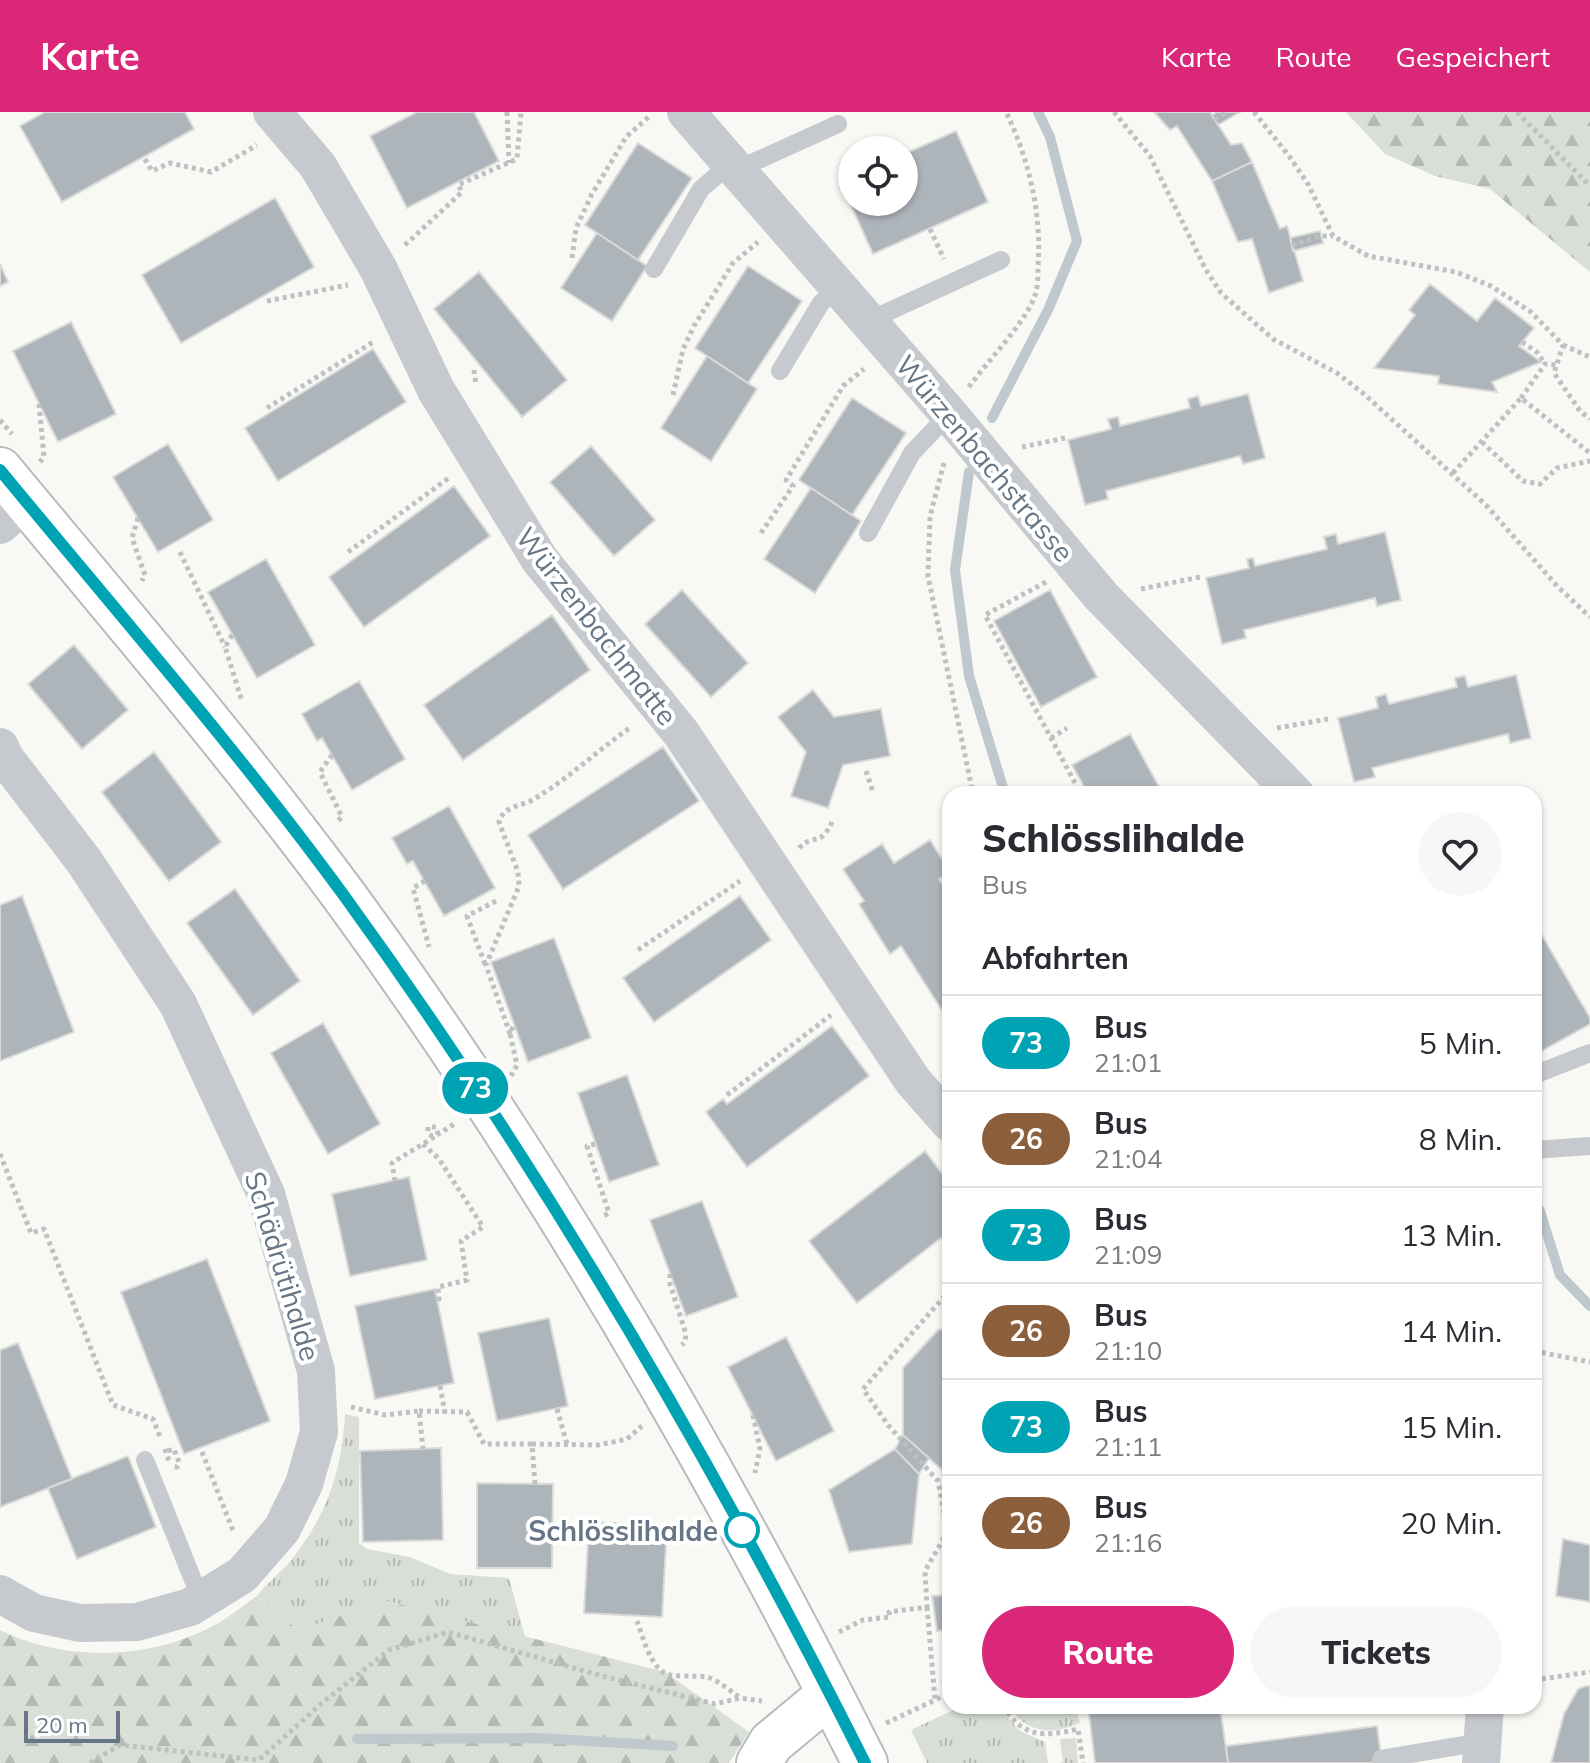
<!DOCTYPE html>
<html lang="de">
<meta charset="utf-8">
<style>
:root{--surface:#fff;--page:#f7f7f7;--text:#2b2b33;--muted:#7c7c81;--line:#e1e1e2;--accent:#db2777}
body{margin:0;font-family:Mulish,sans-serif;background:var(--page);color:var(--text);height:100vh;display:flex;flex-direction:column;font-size:30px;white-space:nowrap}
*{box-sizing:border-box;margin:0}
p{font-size:26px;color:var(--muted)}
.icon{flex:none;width:44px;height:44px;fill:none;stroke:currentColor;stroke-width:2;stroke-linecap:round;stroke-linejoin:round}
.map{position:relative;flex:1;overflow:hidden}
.panel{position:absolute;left:942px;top:674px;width:600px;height:928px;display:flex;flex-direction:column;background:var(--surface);border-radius:24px;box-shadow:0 2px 6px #0004}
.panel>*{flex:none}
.badge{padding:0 16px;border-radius:26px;font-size:28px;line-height:52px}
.buttons{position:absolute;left:838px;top:24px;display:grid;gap:16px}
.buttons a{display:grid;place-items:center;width:80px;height:80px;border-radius:50%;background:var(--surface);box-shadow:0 2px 6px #0004;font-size:40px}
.scale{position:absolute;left:24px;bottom:20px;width:96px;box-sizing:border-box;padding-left:8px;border:4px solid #677686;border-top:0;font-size:22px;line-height:28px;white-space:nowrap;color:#677686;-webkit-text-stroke:6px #fff;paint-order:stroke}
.map>.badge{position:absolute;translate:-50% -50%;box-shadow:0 0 0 4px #fff}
h2{padding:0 40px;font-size:30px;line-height:72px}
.round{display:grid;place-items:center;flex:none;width:84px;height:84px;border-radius:42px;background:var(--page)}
.summary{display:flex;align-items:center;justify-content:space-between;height:136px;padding:0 40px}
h1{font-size:38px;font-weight:800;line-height:60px}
.action{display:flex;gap:16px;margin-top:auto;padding:16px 40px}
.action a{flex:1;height:92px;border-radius:48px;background:var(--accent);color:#fff;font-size:32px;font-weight:800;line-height:92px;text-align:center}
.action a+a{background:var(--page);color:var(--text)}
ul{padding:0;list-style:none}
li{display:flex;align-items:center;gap:24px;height:96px;padding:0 40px;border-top:2px solid var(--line)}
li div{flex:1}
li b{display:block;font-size:30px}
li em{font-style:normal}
li .badge{min-width:88px;font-weight:700;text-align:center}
header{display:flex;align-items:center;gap:48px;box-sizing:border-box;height:112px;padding:0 40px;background:var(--accent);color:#fff}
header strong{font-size:38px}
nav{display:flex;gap:44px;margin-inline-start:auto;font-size:28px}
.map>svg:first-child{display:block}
.grass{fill:url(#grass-tufts)}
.forest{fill:url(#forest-firs)}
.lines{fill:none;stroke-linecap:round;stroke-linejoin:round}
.stream{stroke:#bec8cd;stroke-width:10}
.building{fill:#adb4ba;stroke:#dadad8;stroke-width:2}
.secondary-casing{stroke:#b6bbc0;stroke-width:48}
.path{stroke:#bec0c2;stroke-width:5;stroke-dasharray:4 4;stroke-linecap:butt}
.lane{stroke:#c6c9cd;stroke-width:18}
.street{stroke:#c6c9cd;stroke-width:38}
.secondary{stroke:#fff;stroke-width:44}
.path-bridge{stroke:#bec0c2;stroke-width:5;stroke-dasharray:4 4;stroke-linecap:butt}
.line-casing{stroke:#fff;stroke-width:18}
.line{stroke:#00a3b4;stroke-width:12}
.stop-dot{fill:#fff;stroke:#00a3b4;stroke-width:4}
.labels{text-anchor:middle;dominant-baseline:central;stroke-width:8;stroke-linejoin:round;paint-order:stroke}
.street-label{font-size:28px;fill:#677686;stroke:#fff}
.stop-label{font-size:28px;font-weight:bold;fill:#677686;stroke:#fff;text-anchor:end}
</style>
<header>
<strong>Karte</strong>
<nav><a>Karte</a><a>Route</a><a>Gespeichert</a></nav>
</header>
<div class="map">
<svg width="1590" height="1651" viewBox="0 0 1590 1651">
<defs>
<pattern id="grass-tufts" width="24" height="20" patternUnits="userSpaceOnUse" patternTransform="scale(2)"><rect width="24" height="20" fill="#d9dfd6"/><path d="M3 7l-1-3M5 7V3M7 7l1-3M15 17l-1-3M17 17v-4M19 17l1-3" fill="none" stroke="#b4b9b3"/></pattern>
<pattern id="forest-firs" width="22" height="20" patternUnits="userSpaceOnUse" patternTransform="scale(2)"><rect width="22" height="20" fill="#d9dfd6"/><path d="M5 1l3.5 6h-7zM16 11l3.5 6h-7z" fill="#b4b9b3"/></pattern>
</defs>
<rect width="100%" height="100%" fill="#f8f8f5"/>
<!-- grass -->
<path class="grass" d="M345 1302 359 1305V1431L367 1437 410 1445 450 1462 509 1466 525 1525 383 1488 299 1519 257 1484C266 1472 278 1463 288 1452 327 1404 341 1363 345 1302Z
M962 1594H997L1020 1619 1045 1630 1048 1651H927L911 1618Z
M1009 1594H1076L1080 1611C1052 1623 1025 1622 1009 1594Z
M1076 1626 1078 1651H1060L1063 1650 1060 1627Z"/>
<!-- forest -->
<path class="forest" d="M1346 0H1590V160L1490 77 1435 64 1385 42Z
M257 1484 299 1519 383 1488 665 1560 749 1620 729 1651H0V1518C64 1550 148 1548 211 1515 227 1507 242 1494 257 1484Z"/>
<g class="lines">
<!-- stream -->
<path class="stream" d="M992 306 1048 198 1077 129 1050 25 1038 0
M969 360 955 458 969 564 1005 682
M1534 1091 1540 1099 1560 1163 1590 1194
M357 1627 537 1626 673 1634"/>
</g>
<!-- building -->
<path class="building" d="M45 0H185L194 17 62 90 20 14Z
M417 0H474L499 49 407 96 370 24Z
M1154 0H1210L1231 33 1242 31 1252 50 1212 69 1177 14 1170 18Z
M1217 0H1240L1218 13 1212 3Z
M956 19 988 90 873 142 841 71 852 66V90H904V42Z
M638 31 692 66 638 148 585 113Z
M1252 50 1280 117 1287 114 1303 169 1269 181 1252 127 1238 130 1212 69Z
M275 86 314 155 181 231 142 163Z
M1320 119 1323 131 1293 139 1290 126Z
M597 121 647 154 612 209 561 176Z
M0 152 8 170 0 174Z
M748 154 802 189 748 271 695 236Z
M479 160 567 268 522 305 434 197Z
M1430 172 1477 209 1495 186 1534 216 1519 234 1541 250 1492 270 1497 280 1438 272 1439 264 1374 256 1415 203 1409 198Z
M71 210 116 302 58 330 13 239Z
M373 237 406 290 278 369 245 316Z
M707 244 757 277 711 349 661 316Z
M1248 282 1265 346 1243 352 1240 344 1106 379 1108 387 1085 393 1068 328 1111 317 1108 307 1118 305 1120 314 1190 296 1188 287 1198 284 1201 294Z
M852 286 906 321 852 403 799 368Z
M168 332 213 408 158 440 113 365Z
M591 334 655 408 614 444 550 370Z
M454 374 490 424 364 515 329 465Z
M811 376 861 409 815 481 764 447Z
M1385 420 1401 488 1377 494 1375 486 1244 518 1246 526 1222 532 1206 466 1249 456 1247 447 1253 446 1255 454 1327 437 1324 425 1336 422 1338 432Z
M266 447 315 533 257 566 208 480Z
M682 478 748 551 711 585 645 512Z
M1050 478 1097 565 1041 595 994 509Z
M552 503 590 558 463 648 424 593Z
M74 533 128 598 82 637 28 572Z
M1516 563 1531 626 1510 631 1508 622 1372 656 1375 665 1354 670 1338 606 1378 596 1376 585 1386 582 1389 592 1457 575 1455 566 1465 564 1468 575Z
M359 569 405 647 352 678 322 626 317 629 302 602Z
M813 578 834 605 881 597 890 644 843 653 828 696 791 684 806 640 778 605Z
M1130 622 1163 682H1088L1072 653Z
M663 635 699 689 563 777 528 723Z
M154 640 221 730 169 769 102 680Z
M449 694 495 776 444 804 413 749 407 752 392 726Z
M930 728 950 760 939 767 950 784V911L901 834 890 842 859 792 864 789 843 757 882 732 894 751Z
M235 777 300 869 253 903 187 811Z
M22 784 74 920 0 949V793Z
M740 784 771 828 654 910 623 866Z
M1540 820 1590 906V912L1540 940 1534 930V823Z
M554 826 591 926 528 950 491 850Z
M323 911 380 1012 328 1042 271 941Z
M832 914 869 964 747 1055 706 1000 723 987 727 992Z
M627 963 659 1053 609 1070 578 981Z
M925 1039 950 1072V1119L857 1191 809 1129Z
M409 1065 427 1148 350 1164 332 1082Z
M702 1089 738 1185 686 1204 650 1108Z
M207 1147 270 1309 184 1342 121 1180Z
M435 1177 454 1271 375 1287 355 1194Z
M549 1206 568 1294 497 1309 478 1221Z
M950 1216V1365L903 1323V1256L938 1218Z
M786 1225 834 1319 776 1349 728 1255Z
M18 1231 72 1367 0 1395V1238Z
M903 1323 929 1346 919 1362 895 1337Z
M441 1336 443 1428 363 1430 360 1339Z
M895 1337 919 1362 912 1432 849 1440 829 1378Z
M128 1344 156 1415 77 1447 48 1376Z
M477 1371 553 1372 552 1456H477Z
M589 1410 667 1414 662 1505 584 1501Z
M1563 1427 1590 1433V1490L1556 1484Z
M950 1483V1517L937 1519 932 1484Z
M1586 1574H1590V1651H1551L1564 1602 1578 1577Z
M1088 1594H1220L1228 1651H1095Z
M1377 1614 1382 1651H1228L1226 1634Z"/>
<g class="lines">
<defs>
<path id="secondary" d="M0 358C117 499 236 638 345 785 541 1053 716 1354 865 1651
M759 1651 771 1631 830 1582"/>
</defs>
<!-- secondary casing -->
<use href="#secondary" class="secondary-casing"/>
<!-- path -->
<path class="path" d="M507 0 509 51
M1114 0 1150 44 1206 158 1221 181 1273 227 1337 261 1364 282 1486 393 1557 474 1590 505
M1254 0 1289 44 1308 72 1333 124 1368 144 1456 160 1491 174 1531 200 1563 233 1554 261 1580 299 1590 307
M1517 0 1590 74
M1215 8 1227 0
M145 47 152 59 170 51 211 60 257 33
M930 117 944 147
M405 133 462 80 458 73 517 47 521 0
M1292 133 1321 124H1333
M572 146 576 116 592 82 626 25 651 3
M267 189 348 173
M1522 230 1538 241 1545 252
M1563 233 1590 245
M474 258 476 273
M969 275C988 248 1022 215 1034 186 1038 177 1038 165 1038 155 1042 102 1029 47 1006 0
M673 283 683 237 694 214 733 151 758 130
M1521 286 1545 252 1556 253
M39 292 44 345 40 350
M267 296 375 229
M0 308 12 322
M1482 330 1523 369 1540 372 1557 356 1590 349
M1022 335 1065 326
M944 351 930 404 928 464 973 682
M1453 361 1521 286 1590 341
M138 406 132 426 145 463 142 469
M761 421 793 374 786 368 843 274 864 257
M180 440 225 535
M348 440 450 365
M1046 470 985 503 1081 682
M1141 477 1200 465
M232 523 225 535 242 589
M1277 616 1328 607
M1051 626 1067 616
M332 643 320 660 342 705 336 711
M866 659 873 680
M799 736C815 720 820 737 833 708
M425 769 413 776 429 835
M638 838 740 769
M485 852 467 804 496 789
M510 922 486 853 519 774 518 760 499 710C504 693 521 695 534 687 568 667 598 638 631 615
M511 964 517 953 510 922 514 912
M727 983 831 903
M423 1032 439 1047 483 1115 461 1129 467 1168 438 1175 439 1187H437
M595 1032 587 1034 609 1101 602 1105
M0 1042 31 1121 44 1117 113 1293 153 1307 161 1327
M395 1069 392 1051C407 1041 423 1033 438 1022L436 1015H428V1021L432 1024H435L456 1011
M670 1162V1172L686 1222 685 1230 682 1233
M1534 1239 1590 1250
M440 1274 445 1301
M351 1295 385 1303 419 1299 423 1337
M557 1297 567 1332
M419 1299 467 1300 484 1332H532
M753 1303 760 1337 755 1361
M168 1339 174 1337 179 1350 177 1355 173 1354
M202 1340 234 1421
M535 1372 532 1332 598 1333 627 1327 642 1314
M947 1417 938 1369 888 1313 863 1277 950 1178
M927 1495 935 1587
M637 1509C643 1525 649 1550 663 1560 670 1566 696 1563 707 1565 718 1568 729 1578 739 1585
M839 1520 863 1508 890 1505 889 1500 927 1495 925 1459 949 1417
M1534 1568 1590 1560
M1003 1594C1023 1626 1044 1625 1078 1617L1083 1651
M886 1611 950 1581
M90 1651 120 1633 259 1648 322 1591 389 1538 448 1520 602 1564 715 1592 740 1586 762 1589"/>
<!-- lane -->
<path class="lane" d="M736 58 838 12
M654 157 701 77 731 51
M868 209 1001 148
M780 259 821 191 839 175
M868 421 912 341 949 302
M1534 963 1590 941
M1534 1038 1590 1034
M145 1348 201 1488
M1381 1647 1482 1630"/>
<!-- street -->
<path class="street" d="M272 0 318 54 378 156 436 278 540 448 681 621 913 969 950 1011
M686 0 949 302 1101 484 1295 682
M0 413 26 390
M0 635 5 646 84 749 178 892 266 1082 316 1259 319 1320 304 1372 282 1417 242 1463 190 1495 137 1510 80 1511 34 1501 0 1482
M1481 1651 1485 1594"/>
<!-- secondary -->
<use href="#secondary" class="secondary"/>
<!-- path-bridge -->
<path class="path-bridge" d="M165 1337 170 1352"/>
</g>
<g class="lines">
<defs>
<path id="line" d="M0 358C116 499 237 637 345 785 540 1054 716 1354 865 1651"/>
</defs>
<!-- line casing -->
<use href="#line" class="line-casing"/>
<!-- line -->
<use href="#line" class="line"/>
</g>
<!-- markers -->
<circle class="stop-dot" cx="742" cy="1418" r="16"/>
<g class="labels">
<!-- street labels -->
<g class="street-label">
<text transform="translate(985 346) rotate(50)">Würzenbachstrasse</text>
<text transform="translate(597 514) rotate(52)">Würzenbachmatte</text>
<text transform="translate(283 1154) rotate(73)">Schädrütihalde</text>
</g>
<!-- stop labels -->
<g class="stop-label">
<text x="718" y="1418">Schlösslihalde</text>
</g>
</g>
</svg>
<div class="buttons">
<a><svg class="icon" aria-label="locate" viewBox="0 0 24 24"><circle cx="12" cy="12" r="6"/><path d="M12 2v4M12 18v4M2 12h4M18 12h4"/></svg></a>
</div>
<div class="scale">20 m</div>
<b class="badge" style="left:475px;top:976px;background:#00a3b4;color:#fff">73</b>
<section class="panel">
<div class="summary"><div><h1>Schlösslihalde</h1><p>Bus</p></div><a class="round"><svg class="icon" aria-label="heart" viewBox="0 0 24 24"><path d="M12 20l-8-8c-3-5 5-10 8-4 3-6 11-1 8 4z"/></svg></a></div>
<h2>Abfahrten</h2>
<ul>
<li><span class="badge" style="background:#00a3b4;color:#fff">73</span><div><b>Bus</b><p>21:01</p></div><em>5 Min.</em></li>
<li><span class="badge" style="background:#8b5e3c;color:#fff">26</span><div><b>Bus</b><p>21:04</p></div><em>8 Min.</em></li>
<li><span class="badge" style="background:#00a3b4;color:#fff">73</span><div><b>Bus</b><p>21:09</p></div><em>13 Min.</em></li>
<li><span class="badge" style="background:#8b5e3c;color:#fff">26</span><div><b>Bus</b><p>21:10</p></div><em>14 Min.</em></li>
<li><span class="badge" style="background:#00a3b4;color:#fff">73</span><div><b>Bus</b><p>21:11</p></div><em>15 Min.</em></li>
<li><span class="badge" style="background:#8b5e3c;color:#fff">26</span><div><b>Bus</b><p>21:16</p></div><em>20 Min.</em></li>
</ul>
<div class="action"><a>Route</a><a>Tickets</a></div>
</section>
</div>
